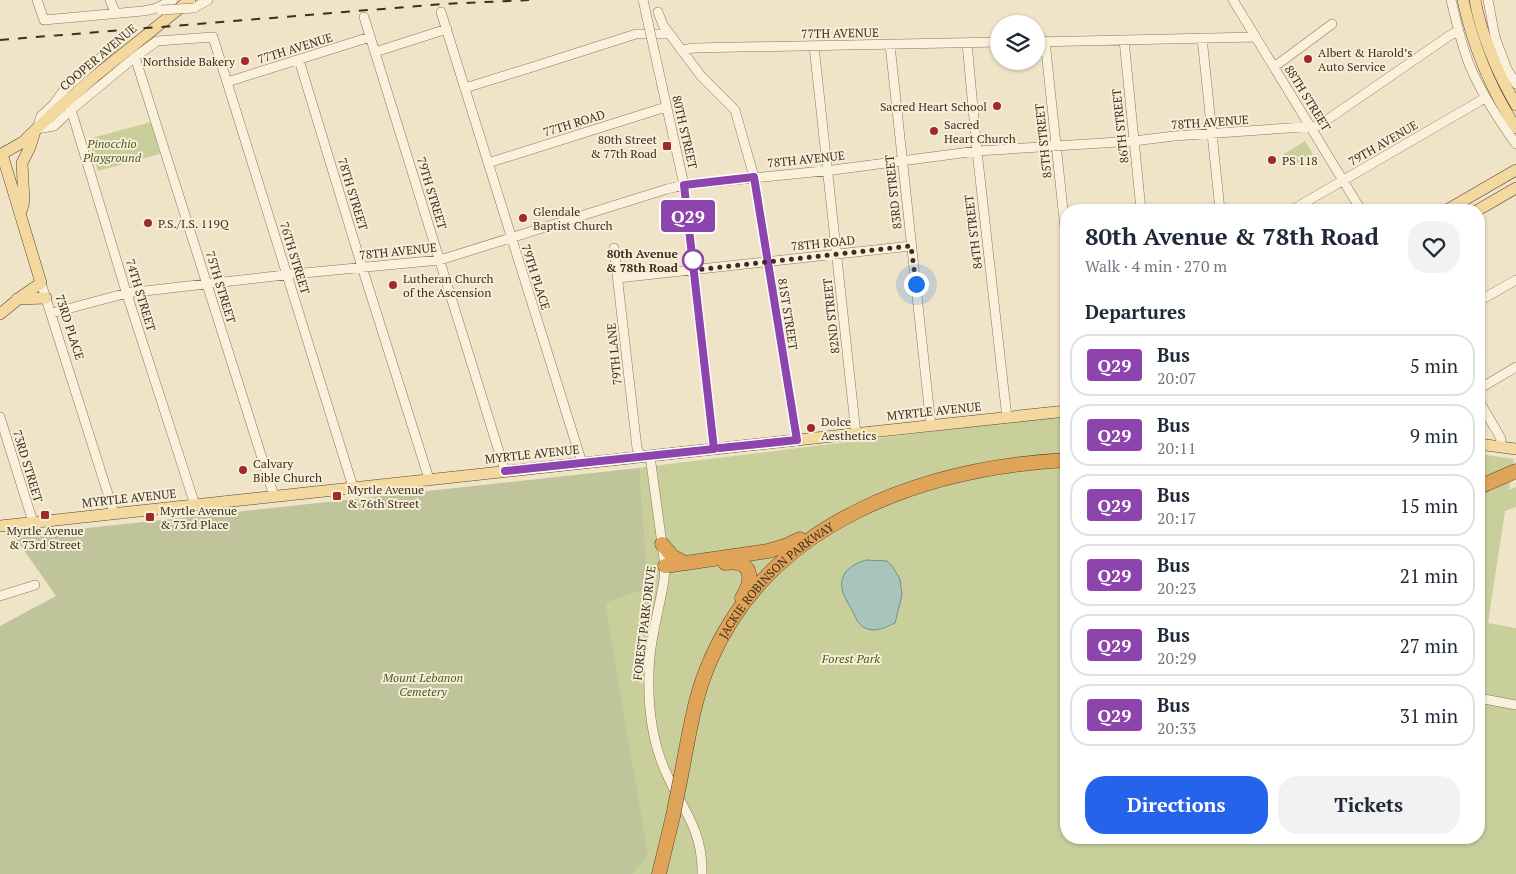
<!DOCTYPE html>
<meta charset="utf-8">
<style>
:root{--surface:#fff;--page:#f2f2f3;--text:#1f2937;--muted:#747a83;--line:#e0e1e3;--accent:#2563eb}
body{margin:0;font-family:"PT Serif",serif;background:var(--page);color:var(--text);height:100vh;display:flex;flex-direction:column;font-size:19px;white-space:nowrap}
*{box-sizing:border-box;margin:0}
p{font-size:16px;color:var(--muted)}
.icon{flex:none;width:28px;height:28px;fill:none;stroke:currentColor;stroke-width:2;stroke-linecap:round;stroke-linejoin:round}
.map{position:relative;flex:1;overflow:hidden}
.sheet{position:absolute;left:1060px;top:204px;width:425px;height:640px;display:flex;flex-direction:column;background:var(--surface);border-radius:20px;box-shadow:0 1px 4px #0004}
.sheet>*{flex:none}
.badge{padding:0 10px;border-radius:4px;font-size:18px;line-height:32px}
.fabs{position:absolute;left:990px;top:15px;display:grid;gap:10px}
.fabs a{display:grid;place-items:center;width:55px;height:55px;border-radius:50%;background:var(--surface);box-shadow:0 1px 4px #0004;font-size:25px}
.you{position:absolute;width:25px;height:25px;margin:-12px;border:4px solid #fff;border-radius:50%;background:#1a73e8;box-shadow:0 0 0 8px #1a73e833}
.map>.badge{position:absolute;translate:-50% -50%;box-shadow:0 0 0 2px #fff}
h2{padding:0 25px;font-size:19px;line-height:45px}
.round{display:grid;place-items:center;flex:none;width:52px;height:52px;border-radius:20px;background:var(--page)}
.summary{display:flex;align-items:center;justify-content:space-between;height:85px;padding:0 25px}
h1{font-size:24px;font-weight:600;line-height:38px}
.cta{display:flex;gap:10px;margin-top:auto;padding:10px 25px}
.cta a{flex:1;height:58px;border-radius:20px;background:var(--accent);color:#fff;font-size:20px;font-weight:600;line-height:58px;text-align:center}
.cta a+a{background:var(--page);color:var(--text)}
ul{padding:0;list-style:none}
li{display:flex;align-items:center;gap:15px;height:62px;margin:0 10px 8px;padding:0 15px;border:2px solid var(--line);border-radius:20px}
li div{flex:1}
li b{display:block;font-size:19px}
li em{font-style:normal}
li .badge{min-width:55px;font-weight:700;text-align:center}
.map>svg:first-child{display:block}
.green{fill:#c9cf9b}
.cemetery{fill:#bfc49a}
.water{fill:#a9c4bc;stroke:#6f938a}
.lines{fill:none;stroke-linecap:round;stroke-linejoin:round}
.minor-casing{stroke:#8d765c;stroke-width:10}
.major-casing{stroke:#5b4430;stroke-width:12}
.highway-casing{stroke:#5b4430;stroke-width:15}
.minor{stroke:#faf1dc;stroke-width:9}
.major{stroke:#f3d9a0;stroke-width:11}
.highway{stroke:#e0a458;stroke-width:14}
.rail{stroke:#3d2e20;stroke-width:2;stroke-dasharray:9 9;stroke-linecap:butt}
.minor-bridge-casing{stroke:#8d765c;stroke-width:10;stroke-linecap:butt}
.highway-bridge-casing{stroke:#5b4430;stroke-width:15;stroke-linecap:butt}
.minor-bridge{stroke:#faf1dc;stroke-width:9}
.highway-bridge{stroke:#e0a458;stroke-width:14}
.line-casing{stroke:#fff;stroke-width:11}
.line{stroke:#8e44ad;stroke-width:8}
.walk{stroke:#3d2e20;stroke-width:5;stroke-dasharray:0 9}
.poi-dot{fill:#9e2a2b;stroke:#f7eed8;stroke-width:2}
.stop-dot{fill:#fff;stroke:#8e44ad;stroke-width:2.5}
.labels{text-anchor:middle;dominant-baseline:central;stroke-width:4;stroke-linejoin:round;paint-order:stroke}
.street-label{font-size:12px;fill:#3d2e20;stroke:#f7eed8}
.poi-label{font-size:12px;fill:#3d2e20;stroke:#f7eed8;text-anchor:start}
.park-label{font-size:12px;font-style:italic;fill:#4d5a26;stroke:#f7eed8}
.stop-label{font-size:12px;font-weight:bold;fill:#3d2e20;stroke:#f7eed8;text-anchor:end}
</style>
<div class="map">
<svg width="1516" height="874" viewBox="0 0 1516 874">
<rect width="100%" height="100%" fill="#f0e4c8"/>
<!-- green -->
<path class="green" d="M151 122 160 154 98 171 88 139Z
M1305 141 1313 154 1291 167 1284 154Z
M1066 415V838H1479V454L1514 459 1509 490 1516 487V507L1505 511 1488 623 1516 628V874H628L635 783 598 586 637 468Z"/>
<!-- cemetery -->
<path class="cemetery" d="M639 468 648 588 605 603 648 855 632 874H0V626L56 596 14 536Z"/>
<!-- water -->
<path class="water" d="M867 560 887 561 892 566 900 579 902 595 895 623C886 627 875 633 865 628 858 625 855 616 852 610 848 603 843 596 842 588 839 572 854 563 867 560Z"/>
<g class="lines">
<defs>
<path id="minor" d="M37 0 44 20 143 11 154 9 173 0
M110 0 116 14
M1233 0 1361 210
M1451 0C1456 21 1461 43 1469 64 1481 93 1498 119 1516 144
M1488 0 1495 37 1507 69 1516 84
M194 8 208 0
M441 12 582 463
M658 12 663 25 701 76 735 110 754 177 797 440
M364 17 505 471
M1202 38 1220 210
M1124 40 1141 210
M1045 41 1066 238
M1036 42 1255 37
M967 43 977 151 1007 418
M115 45 64 90 53 105 41 116 37 129 54 126 71 110 135 57 157 41 213 37 353 487
M890 45 931 426
M814 46 856 434
M681 50 694 48 999 42
M375 52 447 29
M655 54 684 185 714 449
M135 57 274 496
M299 60 362 267 429 479
M1274 67 1332 24
M227 82 370 37
M465 88 539 65 636 34H668
M67 106 73 116 124 285 195 505
M488 163 666 107
M1292 210 1485 98
M614 248 637 448 641 457
M618 278 911 246
M41 283 114 513
M1479 301 1516 280
M52 313 127 293 293 274 440 260 667 189 684 185 833 170 977 151 1134 141 1174 136 1318 126 1449 36 1458 31
M1479 389 1516 367
M1479 401 1499 435 1501 439 1500 447
M0 417 33 522
M650 456 665 566 664 580C659 611 649 643 649 674 648 705 652 739 664 768 680 807 703 827 702 874
M0 596 35 585
M1479 698 1516 705"/>
<path id="major" d="M1463 0C1473 46 1490 88 1516 128
M1475 0C1482 37 1497 72 1516 105
M0 155 23 142 52 114 94 77 190 0
M22 209 24 201 22 163 30 147 35 131
M1447 210 1516 170
M1478 210 1516 188
M17 299 46 298
M0 314 22 296 41 283 2 154
M1479 444 1516 449
M0 526 1066 411"/>
<g id="highway">
<path d="M1479 487 1516 471"/>
<path d="M662 544 673 557 685 563"/>
<path d="M725 563C753 559 754 579 742 598"/>
<path d="M665 566 768 551 785 546 800 539"/>
<path id="s1" d="M681 776C689 736 694 696 711 659 772 520 926 468 1066 460"/>
<path d="M659 874 673 816"/>
</g>
</defs>
<!-- minor casing -->
<use href="#minor" class="minor-casing"/>
<!-- major casing -->
<use href="#major" class="major-casing"/>
<!-- highway casing -->
<use href="#highway" class="highway-casing"/>
<!-- minor -->
<use href="#minor" class="minor"/>
<!-- major -->
<use href="#major" class="major"/>
<!-- highway -->
<use href="#highway" class="highway"/>
<!-- rail -->
<path class="rail" d="M0 40 443 4 529 0"/>
<defs>
<path id="minor-bridge" d="M643 0 655 54
M161 10 194 8"/>
<path id="highway-bridge" d="M673 816 681 776"/>
</defs>
<!-- minor-bridge casing -->
<use href="#minor-bridge" class="minor-bridge-casing"/>
<!-- highway-bridge casing -->
<use href="#highway-bridge" class="highway-bridge-casing"/>
<!-- minor-bridge -->
<use href="#minor-bridge" class="minor-bridge"/>
<!-- highway-bridge -->
<use href="#highway-bridge" class="highway-bridge"/>
</g>
<g class="lines">
<defs>
<path id="line" d="M505 471 714 449 684 185 754 177 797 440 720 448"/>
</defs>
<!-- line casing -->
<use href="#line" class="line-casing"/>
<!-- line -->
<use href="#line" class="line"/>
<!-- walk -->
<path class="walk" d="M693 260 694 270 911 246 916 284"/>
</g>
<!-- markers -->
<g class="poi-dot">
<circle cx="1308" cy="59" r="5"/>
<circle cx="245" cy="61" r="5"/>
<circle cx="997" cy="106" r="5"/>
<circle cx="934" cy="131" r="5"/>
<rect x="662" y="141" width="10" height="10" rx="2.5"/>
<circle cx="1272" cy="160" r="5"/>
<circle cx="523" cy="218" r="5"/>
<circle cx="148" cy="223" r="5"/>
<circle cx="393" cy="285" r="5"/>
<circle cx="811" cy="428" r="5"/>
<circle cx="243" cy="470" r="5"/>
<rect x="332" y="491" width="10" height="10" rx="2.5"/>
<rect x="40" y="510" width="10" height="10" rx="2.5"/>
<rect x="145" y="512" width="10" height="10" rx="2.5"/>
</g>
<circle class="stop-dot" cx="693" cy="260" r="10"/>
<g class="labels">
<!-- street labels -->
<g class="street-label">
<text transform="translate(840 33) rotate(-1)">77TH AVENUE</text>
<text transform="translate(295 48) rotate(-17)">77TH AVENUE</text>
<text transform="translate(98 57) rotate(-40)">COOPER AVENUE</text>
<text transform="translate(1308 98) rotate(58)">88TH STREET</text>
<text transform="translate(1210 122) rotate(-4)">78TH AVENUE</text>
<text transform="translate(574 123) rotate(-17)">77TH ROAD</text>
<text transform="translate(1120 126) rotate(-96)">86TH STREET</text>
<text transform="translate(685 132) rotate(77)">80TH STREET</text>
<text transform="translate(1043 141) rotate(-96)">85TH STREET</text>
<text transform="translate(1383 143) rotate(-30)">79TH AVENUE</text>
<text transform="translate(806 159) rotate(-6)">78TH AVENUE</text>
<text transform="translate(893 192) rotate(-96)">83RD STREET</text>
<text transform="translate(432 193) rotate(73)">79TH STREET</text>
<text transform="translate(353 194) rotate(73)">78TH STREET</text>
<text transform="translate(973 232) rotate(-97)">84TH STREET</text>
<text transform="translate(823 243) rotate(-6)">78TH ROAD</text>
<text transform="translate(398 251) rotate(-6)">78TH AVENUE</text>
<text transform="translate(295 258) rotate(73)">76TH STREET</text>
<text transform="translate(536 277) rotate(72)">79TH PLACE</text>
<text transform="translate(221 287) rotate(73)">75TH STREET</text>
<text transform="translate(141 295) rotate(73)">74TH STREET</text>
<text transform="translate(788 314) rotate(81)">81ST STREET</text>
<text transform="translate(831 316) rotate(-96)">82ND STREET</text>
<text transform="translate(70 327) rotate(72)">73RD PLACE</text>
<text transform="translate(614 354) rotate(-96)">79TH LANE</text>
<text transform="translate(934 411) rotate(-6)">MYRTLE AVENUE</text>
<text transform="translate(532 454) rotate(-6)">MYRTLE AVENUE</text>
<text transform="translate(28 466) rotate(73)">73RD STREET</text>
<text transform="translate(129 498) rotate(-6)">MYRTLE AVENUE</text>
<text stroke="none"><textPath href="#s1" startOffset="225">JACKIE ROBINSON PARKWAY</textPath></text>
<text transform="translate(644 623) rotate(-83)">FOREST PARK DRIVE</text>
</g>
<!-- poi labels -->
<g class="poi-label">
<text x="1318" y="52">Albert &amp; Harold’s<tspan x="1318" dy="14">Auto Service</tspan></text>
<text x="235" y="61" text-anchor="end">Northside Bakery</text>
<text x="987" y="106" text-anchor="end">Sacred Heart School</text>
<text x="944" y="124">Sacred<tspan x="944" dy="14">Heart Church</tspan></text>
<text x="657" y="139" text-anchor="end">80th Street<tspan x="657" dy="14">&amp; 77th Road</tspan></text>
<text x="1282" y="160">PS 118</text>
<text x="533" y="211">Glendale<tspan x="533" dy="14">Baptist Church</tspan></text>
<text x="158" y="223">P.S./I.S. 119Q</text>
<text x="403" y="278">Lutheran Church<tspan x="403" dy="14">of the Ascension</tspan></text>
<text x="821" y="421">Dolce<tspan x="821" dy="14">Aesthetics</tspan></text>
<text x="253" y="463">Calvary<tspan x="253" dy="14">Bible Church</tspan></text>
<text x="347" y="489">Myrtle Avenue<tspan x="347" dy="14">&amp; 76th Street</tspan></text>
<text x="160" y="510">Myrtle Avenue<tspan x="160" dy="14">&amp; 73rd Place</tspan></text>
<text x="45" y="530" text-anchor="middle">Myrtle Avenue<tspan x="45" dy="14">&amp; 73rd Street</tspan></text>
</g>
<!-- park labels -->
<g class="park-label">
<text x="112" y="143">Pinocchio<tspan x="112" dy="14">Playground</tspan></text>
<text x="851" y="658">Forest Park</text>
<text x="423" y="677">Mount Lebanon<tspan x="423" dy="14">Cemetery</tspan></text>
</g>
<!-- stop labels -->
<g class="stop-label">
<text x="678" y="253">80th Avenue<tspan x="678" dy="14">&amp; 78th Road</tspan></text>
</g>
</g>
</svg>
<div class="fabs">
<a><svg class="icon" aria-label="layers" viewBox="0 0 24 24"><path d="M12 4l9 5-9 5-9-5zM3 14l9 5 9-5"/></svg></a>
</div>
<div class="you" style="left:916px;top:284px"></div>
<b class="badge" style="left:688px;top:216px;background:#8e44ad;color:#fff">Q29</b>
<section class="sheet">
<div class="summary"><div><h1>80th Avenue &amp; 78th Road</h1><p>Walk · 4 min · 270 m</p></div><a class="round"><svg class="icon" aria-label="heart" viewBox="0 0 24 24"><path d="M12 20l-8-8c-3-5 5-10 8-4 3-6 11-1 8 4z"/></svg></a></div>
<h2>Departures</h2>
<ul>
<li><span class="badge" style="background:#8e44ad;color:#fff">Q29</span><div><b>Bus</b><p>20:07</p></div><em>5 min</em></li>
<li><span class="badge" style="background:#8e44ad;color:#fff">Q29</span><div><b>Bus</b><p>20:11</p></div><em>9 min</em></li>
<li><span class="badge" style="background:#8e44ad;color:#fff">Q29</span><div><b>Bus</b><p>20:17</p></div><em>15 min</em></li>
<li><span class="badge" style="background:#8e44ad;color:#fff">Q29</span><div><b>Bus</b><p>20:23</p></div><em>21 min</em></li>
<li><span class="badge" style="background:#8e44ad;color:#fff">Q29</span><div><b>Bus</b><p>20:29</p></div><em>27 min</em></li>
<li><span class="badge" style="background:#8e44ad;color:#fff">Q29</span><div><b>Bus</b><p>20:33</p></div><em>31 min</em></li>
</ul>
<div class="cta"><a>Directions</a><a>Tickets</a></div>
</section>
</div>
